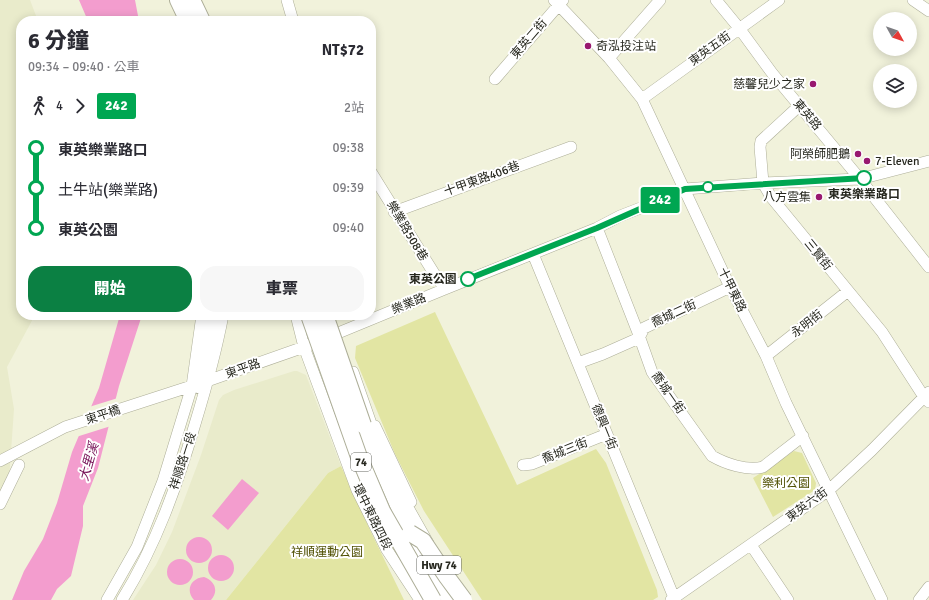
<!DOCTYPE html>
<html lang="zh-TW">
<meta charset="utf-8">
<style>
:root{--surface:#fff;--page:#f7f7f7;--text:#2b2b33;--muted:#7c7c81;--accent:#0b8043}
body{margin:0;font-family:Signika,"Noto Sans TC",sans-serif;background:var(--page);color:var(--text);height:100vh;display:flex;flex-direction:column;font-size:15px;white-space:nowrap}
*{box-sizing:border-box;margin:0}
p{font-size:13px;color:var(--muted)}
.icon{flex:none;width:22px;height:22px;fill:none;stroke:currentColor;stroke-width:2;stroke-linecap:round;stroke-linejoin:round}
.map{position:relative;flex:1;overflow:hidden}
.details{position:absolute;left:16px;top:16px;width:360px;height:304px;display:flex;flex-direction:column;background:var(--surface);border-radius:16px;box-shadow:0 2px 10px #0003}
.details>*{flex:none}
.badge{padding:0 8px;border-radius:3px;font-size:14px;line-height:26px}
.needle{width:26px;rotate:130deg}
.buttons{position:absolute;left:873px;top:12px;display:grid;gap:8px}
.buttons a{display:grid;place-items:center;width:44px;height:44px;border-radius:50%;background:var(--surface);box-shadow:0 2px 10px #0003;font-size:20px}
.map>.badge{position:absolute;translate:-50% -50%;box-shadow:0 0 0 2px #fff}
.legs{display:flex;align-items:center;gap:6px;height:44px;padding:0 12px;font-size:13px}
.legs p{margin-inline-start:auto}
.head{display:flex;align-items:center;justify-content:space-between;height:68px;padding:0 12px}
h1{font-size:22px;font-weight:800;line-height:30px}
.cta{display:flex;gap:8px;margin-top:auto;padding:8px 12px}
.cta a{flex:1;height:46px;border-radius:16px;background:var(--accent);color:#fff;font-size:16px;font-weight:800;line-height:46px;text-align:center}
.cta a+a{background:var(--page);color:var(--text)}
ul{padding:0 12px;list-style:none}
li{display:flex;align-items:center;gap:14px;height:40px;font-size:15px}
li i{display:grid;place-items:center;width:6px;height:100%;margin:0 5px;background:currentColor}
li i::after{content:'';width:10px;height:10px;margin:-5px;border:3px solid;border-radius:50%;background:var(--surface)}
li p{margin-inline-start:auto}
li:first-child i{background:linear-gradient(#0000 50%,currentColor 0)}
li:last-child i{background:linear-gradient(currentColor 50%,#0000 0)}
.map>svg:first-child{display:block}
.built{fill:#e9ebcb}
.green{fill:#e2e5a3}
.water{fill:#f39dce}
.pier{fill:#f1f2db}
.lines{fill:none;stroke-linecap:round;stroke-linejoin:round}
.minor-casing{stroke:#adae98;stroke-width:12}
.highway-casing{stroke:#adae98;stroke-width:18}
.minor{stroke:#fff;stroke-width:11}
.highway{stroke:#fff;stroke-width:16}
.highway-bridge-casing{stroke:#adae98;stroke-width:18;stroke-linecap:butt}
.highway-bridge{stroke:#fff;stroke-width:16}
.line-1-casing{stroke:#fff;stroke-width:9}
.line-1{stroke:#00a651;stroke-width:6}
.poi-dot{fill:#98186f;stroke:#fff;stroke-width:1.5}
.stop-1-dot{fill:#fff;stroke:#00a651;stroke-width:2}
.labels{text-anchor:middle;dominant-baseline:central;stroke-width:4;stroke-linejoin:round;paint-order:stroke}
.shield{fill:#fff;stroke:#676862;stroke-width:1}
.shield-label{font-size:11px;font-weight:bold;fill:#26271e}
.street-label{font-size:12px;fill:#26271e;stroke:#fff}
.poi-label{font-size:12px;fill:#26271e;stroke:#fff;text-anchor:end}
.stop-label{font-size:12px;font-weight:bold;fill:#26271e;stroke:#fff}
.park-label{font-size:12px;fill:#505003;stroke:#fff}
.water-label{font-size:13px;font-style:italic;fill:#750f55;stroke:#fff}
</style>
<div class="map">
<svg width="929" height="600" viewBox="0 0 929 600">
<rect width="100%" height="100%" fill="#f1f2db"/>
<!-- built -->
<path class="built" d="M0 0H30L38 21H21V315H35L7 367 14 409 9 480 0 495Z
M294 371H297L306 375 341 466 328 473 226 600H133L156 565 172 532 201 455 219 400 223 395 234 390Z"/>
<!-- green -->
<path class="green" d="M435 312 517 485 596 449 606 463 657 590 658 597 653 600H482L424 511 395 454 355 358 356 346Z
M794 451 802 453 816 483 815 490 773 517 753 478Z
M341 466 370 530 404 600H226L328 473Z"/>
<!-- water -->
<path class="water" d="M79 0H135L139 21H88Z
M120 315H142L119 386 98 468 83 506V526L71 576 57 589 51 600H12L24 571 43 539 57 503 72 452 99 388Z
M242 479 259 493 228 530 212 516Z
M186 550a13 13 0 1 1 26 0a13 13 0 1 1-26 0Z
M208 568a13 13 0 1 1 26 0a13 13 0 1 1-26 0Z
M167 572a13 13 0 1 1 26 0a13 13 0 1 1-26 0Z
M204 577C215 581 219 591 211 600H194C185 590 191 578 204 577Z"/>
<!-- pier -->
<path class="pier" d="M118 398 111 426 76 437 89 407Z"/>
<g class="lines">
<defs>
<path id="minor" d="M287 0 293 21
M554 0 609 58 642 99 730 287 766 356 786 403 882 600
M716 0 739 28 772 73 860 179 929 267
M913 0 929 11
M609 58 660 0
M495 79 563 0
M642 99 779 0
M799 106 761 141 760 147 763 183 771 197 882 332 924 397 929 402
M371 172 435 275 445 289
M394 212 571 147
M597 228 637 330 652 372 712 456C726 464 747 471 763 467L803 436
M533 254 675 600
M296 315 304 347 357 490 387 550 420 600
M766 356 848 291
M578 363 603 354 639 338 644 328 730 287
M353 372 375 435
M375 426 411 502
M0 461 65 427 207 381 304 347 445 289 597 228 620 216 656 202 685 189 763 183 860 179 929 161
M523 465 532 464 607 434
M402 497 428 543
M0 504 19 465
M751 545 788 600
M107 600 137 547 163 481 192 386 202 315
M122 600C156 545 177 486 195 424 206 388 216 352 223 315
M671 600 829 490 872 450 929 392
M919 600 929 587"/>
<path id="highway" d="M178 0 188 21
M192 0 202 21
M198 385 213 315
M363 425 412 537 439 583 451 600"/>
</defs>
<!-- minor casing -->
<use href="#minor" class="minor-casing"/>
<!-- highway casing -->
<use href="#highway" class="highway-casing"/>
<!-- minor -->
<use href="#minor" class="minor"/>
<!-- highway -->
<use href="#highway" class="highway"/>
<defs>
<path id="highway-bridge" d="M309 315 359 457 382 511 433 600
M325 315 363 425
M410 533 423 541 447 577 464 600"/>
</defs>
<!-- highway-bridge casing -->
<use href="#highway-bridge" class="highway-bridge-casing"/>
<!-- highway-bridge -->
<use href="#highway-bridge" class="highway-bridge"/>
</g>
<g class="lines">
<defs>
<path id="line-1" d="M468 279 597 228 685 189 864 178"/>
</defs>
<!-- line-1 casing -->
<use href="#line-1" class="line-1-casing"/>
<!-- line-1 -->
<use href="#line-1" class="line-1"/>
</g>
<!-- markers -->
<g class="poi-dot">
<circle cx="588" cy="46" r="4"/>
<circle cx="813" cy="84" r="4"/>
<circle cx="858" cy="154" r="4"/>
<circle cx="867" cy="161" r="4"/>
<circle cx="819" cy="197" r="4"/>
</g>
<g class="stop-1-dot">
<circle cx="864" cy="178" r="7"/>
<circle cx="708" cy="187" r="5"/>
<circle cx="468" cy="279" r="7"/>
</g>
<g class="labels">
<!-- shield labels -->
<g class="shield">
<rect x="351" y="453" width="20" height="18" rx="3"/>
<rect x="417" y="556" width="44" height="18" rx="3"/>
</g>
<g class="shield-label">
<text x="361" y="462">74</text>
<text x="439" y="565">Hwy 74</text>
</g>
<!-- street labels -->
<g class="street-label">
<text transform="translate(529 39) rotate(-49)">東英二街</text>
<text transform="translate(710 49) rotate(-36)">東英五街</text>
<text transform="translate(807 115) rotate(50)">東英路</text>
<text transform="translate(482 179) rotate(-20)">十甲東路406巷</text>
<text transform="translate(407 231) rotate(59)">樂業路508巷</text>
<text transform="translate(818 255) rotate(51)">三賢街</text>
<text transform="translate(732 290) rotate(64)">十甲東路</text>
<text transform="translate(409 304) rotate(-22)">樂業路</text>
<text transform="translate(674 314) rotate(-25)">喬城二街</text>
<text transform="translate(807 324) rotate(-38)">永明街</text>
<text transform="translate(243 369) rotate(-19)">東平路</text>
<text transform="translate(668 393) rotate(55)">喬城一街</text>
<text transform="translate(103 415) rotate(-18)">東平橋</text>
<text transform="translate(604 427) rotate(68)">德興一街</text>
<text transform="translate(565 451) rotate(-22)">喬城三街</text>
<text transform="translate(183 461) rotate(-72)">祥順路一段</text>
<text transform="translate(807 505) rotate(-36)">東英六街</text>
<text transform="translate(372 517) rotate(64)">環中東路四段</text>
</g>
<!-- poi labels -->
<g class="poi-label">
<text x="596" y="46" text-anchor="start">奇泓投注站</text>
<text x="805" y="84">慈馨兒少之家</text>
<text x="850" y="154">阿榮師肥鵝</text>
<text x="875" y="161" text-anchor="start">7-Eleven</text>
<text x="811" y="197">八方雲集</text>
</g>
<!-- stop labels -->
<g class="stop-label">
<text x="864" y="194">東英樂業路口</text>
<text x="457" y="279" text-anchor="end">東英公園</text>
</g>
<!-- park labels -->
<g class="park-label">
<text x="786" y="483">樂利公園</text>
<text x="327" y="552">祥順運動公園</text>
</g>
<!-- water labels -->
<g class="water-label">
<text transform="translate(89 462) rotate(-74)">大里溪</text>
</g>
</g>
</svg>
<div class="buttons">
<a><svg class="needle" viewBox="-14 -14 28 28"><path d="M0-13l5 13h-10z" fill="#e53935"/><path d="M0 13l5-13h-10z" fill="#7c7c81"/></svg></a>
<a><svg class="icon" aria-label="layers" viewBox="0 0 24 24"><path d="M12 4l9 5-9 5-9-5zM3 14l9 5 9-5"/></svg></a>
</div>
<b class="badge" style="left:660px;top:200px;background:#00a651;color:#fff">242</b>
<section class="details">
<div class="head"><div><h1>6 分鐘</h1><p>09:34 – 09:40 · 公車</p></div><b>NT$72</b></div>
<div class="legs"><svg class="icon" aria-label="walk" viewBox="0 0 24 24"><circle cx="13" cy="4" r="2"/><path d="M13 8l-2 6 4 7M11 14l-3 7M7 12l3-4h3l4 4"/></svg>4<svg class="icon" aria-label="forward" viewBox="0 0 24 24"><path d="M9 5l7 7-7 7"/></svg><b class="badge" style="background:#00a651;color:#fff">242</b><p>2站</p></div>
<ul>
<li><i style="color:#00a651"></i><b>東英樂業路口</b><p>09:38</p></li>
<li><i style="color:#00a651"></i><span>土牛站(樂業路)</span><p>09:39</p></li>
<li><i style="color:#00a651"></i><b>東英公園</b><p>09:40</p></li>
</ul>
<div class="cta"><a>開始</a><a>車票</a></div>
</section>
</div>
